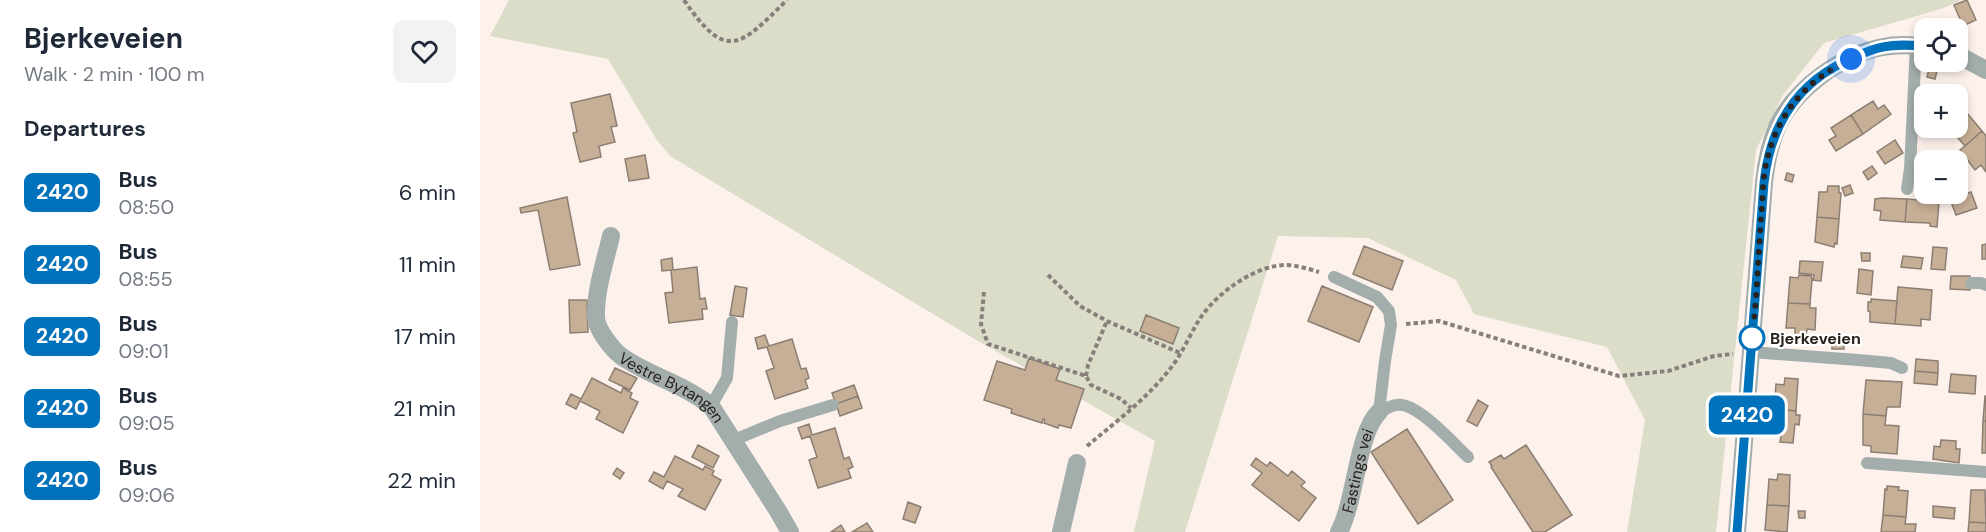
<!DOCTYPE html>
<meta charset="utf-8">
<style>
:root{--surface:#fff;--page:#f2f2f3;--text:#1f2937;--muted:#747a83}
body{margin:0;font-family:"DM Sans",sans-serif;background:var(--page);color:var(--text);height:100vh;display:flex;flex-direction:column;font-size:22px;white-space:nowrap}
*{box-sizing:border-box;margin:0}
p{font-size:20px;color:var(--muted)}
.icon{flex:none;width:33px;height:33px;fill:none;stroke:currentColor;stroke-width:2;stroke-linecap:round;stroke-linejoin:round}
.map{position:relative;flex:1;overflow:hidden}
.details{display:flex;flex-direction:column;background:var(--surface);width:480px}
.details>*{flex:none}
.badge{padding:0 12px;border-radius:9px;font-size:21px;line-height:39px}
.buttons{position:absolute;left:1434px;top:18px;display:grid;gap:12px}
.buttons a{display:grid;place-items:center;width:54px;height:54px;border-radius:12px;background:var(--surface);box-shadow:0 3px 9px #0003;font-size:30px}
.you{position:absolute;width:30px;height:30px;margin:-15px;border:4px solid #fff;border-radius:50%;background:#1a73e8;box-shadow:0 0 0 9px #1a73e833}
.map>.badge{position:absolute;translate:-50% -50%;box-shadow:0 0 0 3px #fff}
h2{padding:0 24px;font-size:22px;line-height:54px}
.round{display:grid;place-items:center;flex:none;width:63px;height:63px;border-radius:12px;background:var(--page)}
.headline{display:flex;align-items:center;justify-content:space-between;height:102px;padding:0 24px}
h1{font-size:28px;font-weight:700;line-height:45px}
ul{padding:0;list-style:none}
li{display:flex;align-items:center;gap:18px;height:72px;padding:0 24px}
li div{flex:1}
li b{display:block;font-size:22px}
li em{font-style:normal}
li .badge{min-width:66px;font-weight:700;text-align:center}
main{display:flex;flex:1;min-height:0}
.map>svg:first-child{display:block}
.green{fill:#dbddc9}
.building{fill:#c7af97;stroke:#8c7f72;stroke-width:1.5}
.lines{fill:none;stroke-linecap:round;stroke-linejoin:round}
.path{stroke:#887f7b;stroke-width:4;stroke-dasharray:4.5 3;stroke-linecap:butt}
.service{stroke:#a3adac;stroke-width:12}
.minor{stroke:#a3adac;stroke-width:18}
.line-casing{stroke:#fff;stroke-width:14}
.line{stroke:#0072bc;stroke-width:9}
.walk{stroke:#28211e;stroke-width:6;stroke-dasharray:0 10.8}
.stop-dot{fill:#fff;stroke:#0072bc;stroke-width:3}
.labels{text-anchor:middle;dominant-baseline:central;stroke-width:4.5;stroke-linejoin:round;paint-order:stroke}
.stop-label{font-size:16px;font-weight:bold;fill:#28211e;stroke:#fff;text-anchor:start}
.street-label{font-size:16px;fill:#28211e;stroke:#fff}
</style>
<main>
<section class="details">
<div class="headline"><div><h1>Bjerkeveien</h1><p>Walk · 2 min · 100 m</p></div><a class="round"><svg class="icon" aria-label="heart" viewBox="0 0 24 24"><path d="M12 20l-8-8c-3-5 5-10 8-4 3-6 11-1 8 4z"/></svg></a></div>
<h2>Departures</h2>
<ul>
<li><span class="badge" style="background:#0072bc;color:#fff">2420</span><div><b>Bus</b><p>08:50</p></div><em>6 min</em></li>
<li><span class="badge" style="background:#0072bc;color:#fff">2420</span><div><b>Bus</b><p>08:55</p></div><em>11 min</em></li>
<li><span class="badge" style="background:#0072bc;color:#fff">2420</span><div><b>Bus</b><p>09:01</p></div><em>17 min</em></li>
<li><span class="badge" style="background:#0072bc;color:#fff">2420</span><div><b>Bus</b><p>09:05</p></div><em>21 min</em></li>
<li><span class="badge" style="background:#0072bc;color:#fff">2420</span><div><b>Bus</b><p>09:06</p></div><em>22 min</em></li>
</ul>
</section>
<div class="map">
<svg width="1506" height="532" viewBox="0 0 1506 532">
<rect width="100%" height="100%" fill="#fdf1ec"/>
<!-- green -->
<path class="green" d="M29 0H1481L1464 8 1344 43 1303 95 1276 150 1236 532H1147L1165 420 1127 347 994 314 976 280 888 238 798 236 705 532H654L675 441 498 341 190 156 176 139 128 59 10 36Z"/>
<!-- building -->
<path class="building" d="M1487 0 1496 20 1483 26 1474 5Z
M1449 69 1457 71 1455 79 1447 77Z
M130 94 137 126 131 127 135 142 119 146 121 157 100 162 93 133 97 132 91 103Z
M1393 101 1398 109 1404 105 1411 114 1383 134 1371 115Z
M1486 112 1502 131 1485 146 1469 128H1478V118Z
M1371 115 1383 134 1356 151 1349 140 1356 136 1351 128Z
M1502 131 1506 136V172L1501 165 1495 170 1480 150Z
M1415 140 1423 153 1405 164 1397 152Z
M165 155 169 178 149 181 145 159Z
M1449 155 1450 160H1444V165L1440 166 1439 157Z
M1392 166 1397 173 1388 180 1383 172Z
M1307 173 1314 175 1312 182 1305 180Z
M1370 185 1373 193 1365 196 1362 188Z
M1348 186H1359V193H1361L1359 219 1337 217 1339 192H1347Z
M1491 192 1497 208 1476 215 1470 199Z
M87 197 100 265 70 270 58 210 41 213 40 208Z
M1402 198 1427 199 1425 222 1400 220 1401 211 1394 210 1395 199Z
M1427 199 1459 202 1457 227 1450 226V223L1425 222Z
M1337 217 1359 219 1357 244 1355 243 1354 247 1335 242Z
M1506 244V259H1502V245Z
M884 246 923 261 912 290 873 274Z
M1453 247 1467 248 1465 270 1451 269Z
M1381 253H1390V261H1382Z
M1423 256 1443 258 1441 269 1421 267Z
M192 258 193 270 217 267 220 299 225 298 227 309H222L223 319 189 323 185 293 193 292 191 270 182 271 181 260Z
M1320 261 1343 262 1341 281 1333 280 1334 275 1319 273Z
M1379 269 1393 271 1391 295 1377 293Z
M1319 275 1331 276 1332 279 1330 304 1308 303 1310 277 1318 278Z
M1471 276H1490V290L1470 289Z
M255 286 267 288 263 317 250 315Z
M842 286 893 307 879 342 828 321Z
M1418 287 1452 290 1450 320 1441 319V326L1415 324Z
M1391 299 1417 301 1415 324 1390 322V312L1388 311V302H1391Z
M89 300H107L108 332 90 333Z
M1308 303 1330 304V308H1336L1335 330 1327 329 1326 336 1315 335V328H1306Z
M666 315 699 328 693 344 660 331Z
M285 335 289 346 312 339 321 369 326 368 329 378 325 380 328 388 295 399 286 371 294 368 287 347 278 349 275 338Z
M1352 340H1364V349H1352Z
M549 358 580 369 576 380 604 389 591 428 579 425 578 428 564 423 565 420 563 419 562 423 531 413 532 409 504 400 517 361 545 370Z
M1436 359 1458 361V373L1435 371Z
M135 368 157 378 150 390 129 380Z
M1435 371 1458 373 1457 385 1434 383Z
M1471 374 1496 376 1495 394 1469 392Z
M112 378 141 393 143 388 152 393 150 398 158 402 143 433 116 419 120 411 100 401 96 409 86 404 91 394 101 399Z
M1305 378 1318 379 1316 411 1294 409 1296 384 1304 385Z
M1386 380 1422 382 1420 407H1407L1406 416 1383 414Z
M374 385 378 396 356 404 352 393Z
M378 396 382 408 360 416 356 404Z
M1505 396H1506V421H1503Z
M998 400 1008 406 997 426 987 421Z
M1294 409 1316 411V415H1320L1319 425 1315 424 1313 443 1300 442 1301 436 1292 435Z
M1383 414 1406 416 1405 425 1419 426 1417 454 1391 452V446L1383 445Z
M1503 421H1506V453H1502Z
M329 424 332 435 355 428 364 459 369 457 373 467 368 469 371 478 338 488 329 460 337 457 330 436 322 439 318 428Z
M927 429 973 500 938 524 891 452Z
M1461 440 1476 441V449H1480L1479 463 1453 459 1454 446 1460 447Z
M218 445 239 456 233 468 212 457Z
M1046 445 1092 515 1065 532H1053L1011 467 1012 466 1009 462 1021 455 1024 459Z
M195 456 223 470 225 466 234 471 232 475 241 480 225 510 198 496 203 489 187 481 183 489 169 481 174 472 184 477Z
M776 458 787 466 790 462 808 476 812 471 825 482 821 486 836 498 819 521 772 485 782 473 771 465Z
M137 468 144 473 140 479 133 474Z
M1298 474 1310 475 1309 506 1287 505 1289 479 1297 480Z
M1407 486 1419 487 1418 490 1428 491 1426 517 1403 515 1405 489 1407 490Z
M1491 490H1505L1506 523 1489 522Z
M428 502 441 507 435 523 423 519Z
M1287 505 1309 506 1307 532 1285 530Z
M1453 506 1475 508 1474 519 1453 517Z
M1318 511H1325V518H1319Z
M1403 515 1426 517 1425 524H1436L1435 532H1401Z
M1489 522 1506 523V532H1488Z
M387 523 393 532H372Z
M361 525 365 532H351Z"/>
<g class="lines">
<!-- path -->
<path class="path" d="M204 0C247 63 260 46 307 0
M568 275 600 306 627 321 700 353
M504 292 501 324 508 344 606 376 611 385 641 399 651 408
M926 324 959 321 1139 376 1188 371 1234 356 1253 354
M606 376 608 365 627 321
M607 446C637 421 670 396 693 365 704 350 711 332 721 317 738 292 777 264 808 265 819 266 829 269 839 272"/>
<!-- service -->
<path class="service" d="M1427 189 1430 169 1436 45
M854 277 897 297 909 311 911 325 905 361 899 412
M1491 283H1501L1506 285
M1271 352 1378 360 1411 363 1422 368
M231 406 247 378 252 322
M899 412C905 410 911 405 917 405 937 402 974 444 988 457
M254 440 300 421 353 405
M1387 463 1506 472"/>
<!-- minor -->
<g class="minor">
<path d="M1478 55 1506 70"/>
<path id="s1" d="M131 236C125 262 115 291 116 318 117 330 132 349 141 356 169 376 202 383 231 406L298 511 310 532"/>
<path d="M581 532 597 463"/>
<path id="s2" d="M859 532C876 500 877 433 899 412"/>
<path d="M1257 532 1284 183C1286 164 1290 143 1298 125 1316 88 1363 54 1403 47 1417 44 1430 45 1444 46"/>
</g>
</g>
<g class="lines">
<defs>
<path id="line" d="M1257 532 1284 183C1290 127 1315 84 1368 60 1379 55 1391 49 1403 47 1417 44 1430 45 1444 46"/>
</defs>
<!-- line casing -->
<use href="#line" class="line-casing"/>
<!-- line -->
<use href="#line" class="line"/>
<!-- walk -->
<path class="walk" d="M1272 338C1277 299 1278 259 1281 219 1283 200 1282 179 1287 160 1298 113 1327 79 1371 59"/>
</g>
<!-- markers -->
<circle class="stop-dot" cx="1272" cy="338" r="12"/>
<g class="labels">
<!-- stop labels -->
<g class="stop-label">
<text x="1290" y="338">Bjerkeveien</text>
</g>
<!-- street labels -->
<g class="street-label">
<text stroke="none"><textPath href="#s1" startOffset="190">Vestre Bytangen</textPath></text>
<text stroke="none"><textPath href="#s2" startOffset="64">Fastings vei</textPath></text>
</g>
</g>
</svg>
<div class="buttons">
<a><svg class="icon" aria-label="locate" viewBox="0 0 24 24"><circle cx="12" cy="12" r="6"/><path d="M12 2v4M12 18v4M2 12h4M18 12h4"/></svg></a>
<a>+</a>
<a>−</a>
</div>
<div class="you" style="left:1371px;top:59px"></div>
<b class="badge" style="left:1267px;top:415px;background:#0072bc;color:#fff">2420</b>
</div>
</main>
